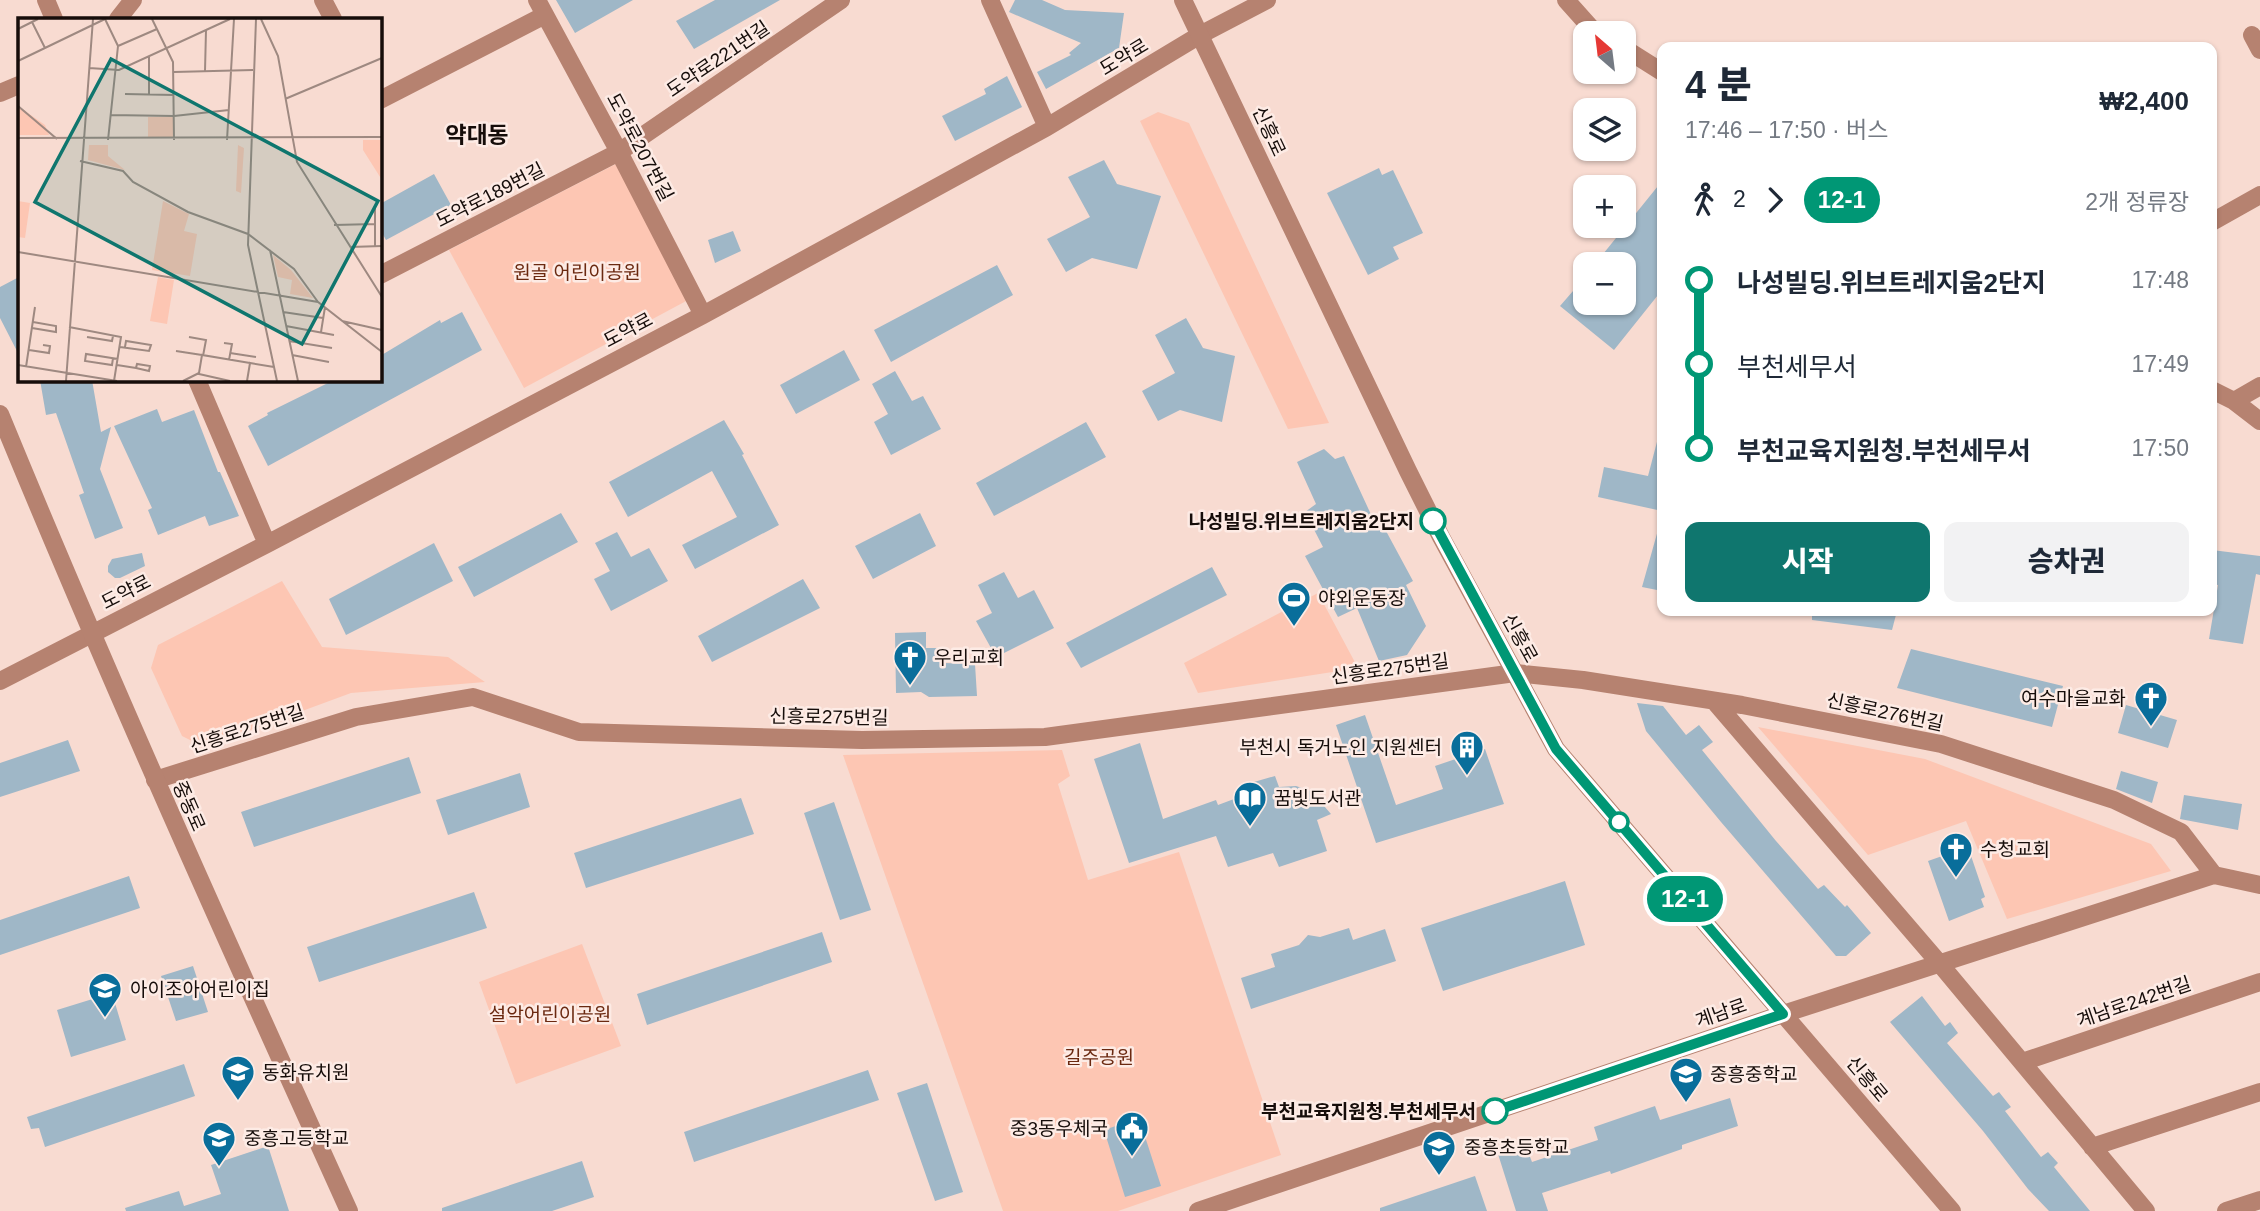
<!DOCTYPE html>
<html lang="ko">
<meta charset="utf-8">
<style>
:root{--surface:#fff;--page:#f2f2f3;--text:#1f2937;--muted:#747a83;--accent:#0f766e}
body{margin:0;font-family:Helvetica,"Noto Sans KR",sans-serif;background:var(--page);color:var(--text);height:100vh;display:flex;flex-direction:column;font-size:26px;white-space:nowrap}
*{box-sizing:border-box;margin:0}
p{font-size:23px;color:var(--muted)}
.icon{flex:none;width:38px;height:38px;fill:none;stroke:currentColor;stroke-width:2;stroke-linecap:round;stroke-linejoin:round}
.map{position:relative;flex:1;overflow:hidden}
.details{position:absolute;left:1657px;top:42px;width:560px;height:574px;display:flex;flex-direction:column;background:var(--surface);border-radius:14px;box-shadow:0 2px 5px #0004}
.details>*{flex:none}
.badge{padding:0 14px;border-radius:23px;font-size:24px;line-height:46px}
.needle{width:46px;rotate:332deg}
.buttons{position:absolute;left:1573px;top:21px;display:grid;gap:14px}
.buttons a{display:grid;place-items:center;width:63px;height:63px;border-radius:14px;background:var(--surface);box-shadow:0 2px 5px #0004;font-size:35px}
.map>.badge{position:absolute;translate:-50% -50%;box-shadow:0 0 0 4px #fff}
.legs{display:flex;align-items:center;gap:10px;height:77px;padding:0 28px;font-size:23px}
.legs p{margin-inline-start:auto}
.head{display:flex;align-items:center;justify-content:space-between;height:119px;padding:0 28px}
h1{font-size:38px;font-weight:800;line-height:52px}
.primary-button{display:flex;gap:14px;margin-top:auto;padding:14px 28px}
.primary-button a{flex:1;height:80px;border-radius:14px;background:var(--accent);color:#fff;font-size:28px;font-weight:800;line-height:80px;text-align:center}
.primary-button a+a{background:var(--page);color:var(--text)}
ul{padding:0 28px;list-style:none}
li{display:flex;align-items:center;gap:24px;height:84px;font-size:26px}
li i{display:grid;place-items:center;width:10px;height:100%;margin:0 9px;background:currentColor}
li i::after{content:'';width:18px;height:18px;margin:-9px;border:5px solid;border-radius:50%;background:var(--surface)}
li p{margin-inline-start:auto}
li:first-child i{background:linear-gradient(#0000 50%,currentColor 0)}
li:last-child i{background:linear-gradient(currentColor 50%,#0000 0)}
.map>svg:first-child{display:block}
.green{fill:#fdc6b3}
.building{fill:#9fb7c7}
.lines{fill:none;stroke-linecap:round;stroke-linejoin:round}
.minor{stroke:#b68270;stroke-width:18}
.tertiary{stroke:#b68270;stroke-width:18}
.line-1-casing{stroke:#fff;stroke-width:16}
.line-1{stroke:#009775;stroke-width:10}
.stop-1-dot{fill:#fff;stroke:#009775;stroke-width:3.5}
.labels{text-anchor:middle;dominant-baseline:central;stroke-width:5;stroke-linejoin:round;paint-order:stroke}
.street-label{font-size:19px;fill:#160d0a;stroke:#fdebe5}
.park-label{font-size:19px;fill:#6b2910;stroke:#fdebe5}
.stop-label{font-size:19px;font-weight:bold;fill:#160d0a;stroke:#fdebe5;text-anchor:end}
.poi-label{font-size:19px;fill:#160d0a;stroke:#fdebe5;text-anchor:start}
.quarter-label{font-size:23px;font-weight:bold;fill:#160d0a;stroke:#fdebe5}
.inset-road{fill:none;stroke:#9e8981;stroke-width:2}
.view{fill:#0f766e;fill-opacity:0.15;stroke:#0f766e;stroke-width:3.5}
.inset-edge{fill:none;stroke:#160d0a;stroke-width:3.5}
</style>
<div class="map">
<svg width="2260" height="1211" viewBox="0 0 2260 1211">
<rect width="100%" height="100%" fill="#f8dbd1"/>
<!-- green -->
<path class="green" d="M1158 112 1189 123 1329 423 1288 429 1140 121Z
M616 164 688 300 524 388 449 250Z
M282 581 322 647 448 657 485 682 351 693 204 747 182 736 151 668 158 645Z
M1318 593 1358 668 1198 693 1184 663Z
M1758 727 1925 759 2151 844 2171 871 2007 919 1966 821 1868 855Z
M1062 750 1070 776 1058 784 1088 880 1179 852 1281 1155 1118 1211H1003L843 755Z
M582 944 621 1046 516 1084 479 982Z"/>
<!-- building -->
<path class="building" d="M556 0H633L575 33Z
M715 0H780L694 49 676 21Z
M1015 0H1042L1065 10 1124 13 1119 48 1046 89 1037 72 1071 55 1069 53 1081 43 1009 12Z
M1007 76 1022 107 955 141 942 116 986 94 984 89Z
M1104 160 1117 184 1161 196 1137 269 1092 258 1066 272 1047 239 1090 217 1068 177Z
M1379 168 1382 175 1393 170 1423 233 1393 247 1399 259 1368 275 1327 193Z
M434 174 451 205 386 240 380 229V204Z
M1662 181V290L1614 350 1560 306 1586 276V303H1624V264H1595Z
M733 231 741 251 715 263 708 240Z
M997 265 1013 295 891 362 874 330Z
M19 277V355L0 318V287Z
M462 312 482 350 268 466 248 426 268 415 267 413 334 380H380V356L440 320 441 323Z
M1186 318 1203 348 1235 356 1222 422 1180 410 1158 421 1142 391 1175 373 1155 335Z
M844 350 860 380 796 414 780 385Z
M895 371 912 401 923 396 941 429 891 455 874 422 888 414 872 384Z
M40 380H92L101 432 111 427 100 469 123 528 95 539 79 495 84 493 56 413 46 415Z
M157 409 162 422 194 410 218 472H220L239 516 209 526 205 516 158 535 148 510 152 508 114 426Z
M724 420 744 454 742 455 779 525 695 569 682 545 737 517 712 471 628 517 609 482Z
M1086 422 1106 457 994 516 976 483Z
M1658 438 1662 439V511L1598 497 1604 467 1648 476Z
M1324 449 1335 459 1344 456 1374 521 1379 518 1413 581 1406 585 1426 626 1407 655 1379 661 1357 608 1338 617 1305 556 1323 547 1305 512 1316 504 1297 462Z
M561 513 578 542 474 597 458 567Z
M920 513 936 546 873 579 855 546Z
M1658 530 1662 531V591L1642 587Z
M617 532 631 557 649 548 668 581 611 611 594 579 610 571 595 543Z
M434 543 453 581 346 635 329 599Z
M2212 550 2260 556V575L2256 574 2243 644 2209 639 2218 585 2212 584Z
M142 553 145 566 120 578H115L108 572V566L112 559Z
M1212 567 1227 595 1081 668 1066 643Z
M1004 572 1018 598 1034 590 1054 628 996 657 976 621 992 613 978 585Z
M803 579 820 608 712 662 698 636Z
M1812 611H1897L1892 630 1812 620Z
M926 632V648H944V663L975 664 977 696 929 697 921 692 896 693 895 633Z
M1911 649 2063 686 2052 727 1897 688Z
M1637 703 1663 706 1686 735 1699 725 1713 742 1702 750 1776 841 1818 889 1824 885 1845 907 1847 905 1871 933 1846 956H1836L1721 822 1646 731Z
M2126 705 2177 720 2168 748 2118 733Z
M1365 715 1396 805 1443 789 1435 766 1485 749 1504 804 1376 843 1336 725Z
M68 740 80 771 0 797V763Z
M1140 743 1163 819 1216 800 1218 805 1250 793 1247 784 1275 776 1279 787 1296 786 1311 791 1331 814 1317 820 1327 851 1279 867 1273 853 1228 867 1216 836 1129 863 1094 759Z
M409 757 421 793 254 847 241 812Z
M2121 771 2158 782 2152 803 2116 789Z
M520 773 530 807 448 835 436 800Z
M2184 795 2242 804 2238 830 2180 819Z
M741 798 754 834 586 888 574 853Z
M834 802 871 910 840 920 804 813Z
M1968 847 1985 897 1981 899 1984 907 1949 921 1928 861Z
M129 876 140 908 0 955V920Z
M1565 881 1585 945 1443 991 1421 928Z
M474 892 487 928 319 982 307 947Z
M1349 928 1353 940 1385 929 1396 961 1251 1009 1241 978 1275 967 1271 954 1299 945 1308 935 1320 937Z
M822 932 832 962 647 1025 637 994Z
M193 966 208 1012 176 1021 161 976Z
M112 993 126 1040 71 1057 57 1010Z
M1922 996 1945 1026 1950 1022 1958 1033 1947 1043 1993 1096 1999 1092 2011 1107 2005 1111 2041 1157 2048 1152 2058 1163 2054 1167 2090 1211H2049L2028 1189 1983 1131 1890 1022Z
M184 1064 195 1096 45 1147 39 1128 31 1129 27 1117Z
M868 1070 879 1100 694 1162 684 1132Z
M927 1083 963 1192 935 1201 897 1093Z
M1730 1098 1738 1126 1682 1145V1149L1611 1174 1610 1171 1542 1193 1548 1211H1516L1498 1154 1525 1144 1532 1162 1598 1140 1594 1127 1655 1106 1660 1120Z
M1139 1118 1161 1186 1125 1197 1104 1130Z
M268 1146 289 1211H126L125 1208 179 1191 184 1206 221 1194 211 1165Z
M582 1161 594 1197 552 1211H442V1208Z
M1475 1176 1487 1211H1380V1208Z"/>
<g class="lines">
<!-- minor -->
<path class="minor" d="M46 0 54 19
M323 0 333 19
M537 0 619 152 703 315
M990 0 1047 127
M1566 0 1591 28 1600 33
M118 19 133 0
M2252 35 2260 50
M1624 48 1662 72
M0 93 19 85
M380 100 545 15
M2212 222 2260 195
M380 275 619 152 841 0
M197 380 267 544
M2212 390 2234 401 2260 421
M2234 401 2260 386
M0 681 267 544 703 315 1047 127 1200 35 1267 0
M1714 701 1940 964 2146 1211
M155 780 356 717 473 697 579 732 862 740 1045 737 1515 673 1583 680 1742 705 1941 744 2114 800 2181 832 2214 875
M2022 1062 2260 982
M2092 1147 2260 1092
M1198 1211 1783 1014 2214 875 2260 885
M2226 1211 2260 1200"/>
<!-- tertiary -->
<path class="tertiary" d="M1183 0 1408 471 1441 537 1556 749 1952 1211
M0 414C110 682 229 946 349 1211"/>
</g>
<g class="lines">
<defs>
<path id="line-1" d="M1433 521 1556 749 1783 1014 1495 1111"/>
</defs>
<!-- line-1 casing -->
<use href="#line-1" class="line-1-casing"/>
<!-- line-1 -->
<use href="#line-1" class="line-1"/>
</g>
<!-- icons -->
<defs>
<symbol id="stadium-pin" viewBox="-11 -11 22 30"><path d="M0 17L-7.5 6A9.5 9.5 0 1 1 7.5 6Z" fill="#096e9b" stroke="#fdebe5"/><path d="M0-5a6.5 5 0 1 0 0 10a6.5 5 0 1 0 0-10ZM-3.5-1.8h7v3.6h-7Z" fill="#fff"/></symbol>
<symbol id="church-pin" viewBox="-11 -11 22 30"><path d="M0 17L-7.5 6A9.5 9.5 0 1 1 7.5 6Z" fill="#096e9b" stroke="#fdebe5"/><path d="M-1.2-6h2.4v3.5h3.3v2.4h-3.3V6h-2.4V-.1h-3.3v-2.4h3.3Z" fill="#fff"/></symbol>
<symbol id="building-pin" viewBox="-11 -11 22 30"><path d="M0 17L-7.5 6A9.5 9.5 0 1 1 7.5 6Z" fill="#096e9b" stroke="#fdebe5"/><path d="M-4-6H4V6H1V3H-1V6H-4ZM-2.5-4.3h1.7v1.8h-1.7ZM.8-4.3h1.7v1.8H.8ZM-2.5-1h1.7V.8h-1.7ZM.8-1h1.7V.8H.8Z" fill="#fff"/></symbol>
<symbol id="library-pin" viewBox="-11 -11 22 30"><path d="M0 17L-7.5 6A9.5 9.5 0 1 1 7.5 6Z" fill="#096e9b" stroke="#fdebe5"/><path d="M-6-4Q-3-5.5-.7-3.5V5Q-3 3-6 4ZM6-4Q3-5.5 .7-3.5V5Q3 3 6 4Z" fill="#fff"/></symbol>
<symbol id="school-pin" viewBox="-11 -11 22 30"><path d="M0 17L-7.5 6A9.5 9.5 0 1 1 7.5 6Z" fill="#096e9b" stroke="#fdebe5"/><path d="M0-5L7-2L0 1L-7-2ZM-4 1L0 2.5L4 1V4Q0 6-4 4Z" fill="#fff"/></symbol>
<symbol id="civic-pin" viewBox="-11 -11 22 30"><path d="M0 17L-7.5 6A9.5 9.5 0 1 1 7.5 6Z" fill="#096e9b" stroke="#fdebe5"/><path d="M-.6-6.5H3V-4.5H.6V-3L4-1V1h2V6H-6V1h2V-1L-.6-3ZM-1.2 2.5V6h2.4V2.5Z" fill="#fff"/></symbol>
</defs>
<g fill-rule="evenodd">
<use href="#stadium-pin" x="1275" y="579" width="38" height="52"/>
<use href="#church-pin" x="891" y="638" width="38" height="52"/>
<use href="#church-pin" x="2132" y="679" width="38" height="52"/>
<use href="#building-pin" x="1448" y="728" width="38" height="52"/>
<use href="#library-pin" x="1231" y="779" width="38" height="52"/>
<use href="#church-pin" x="1937" y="830" width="38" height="52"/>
<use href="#school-pin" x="86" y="970" width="38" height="52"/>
<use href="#school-pin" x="219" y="1053" width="38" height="52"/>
<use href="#school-pin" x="1667" y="1055" width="38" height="52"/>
<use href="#civic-pin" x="1113" y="1109" width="38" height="52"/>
<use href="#school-pin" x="200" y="1119" width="38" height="52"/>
<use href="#school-pin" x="1420" y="1128" width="38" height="52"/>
</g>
<!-- markers -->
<g class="stop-1-dot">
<circle cx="1433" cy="521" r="12"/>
<circle cx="1619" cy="822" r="9"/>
<circle cx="1495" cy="1111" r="12"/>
</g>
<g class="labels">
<!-- street labels -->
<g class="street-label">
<text transform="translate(1124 57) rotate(-31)">도약로</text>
<text transform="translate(718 59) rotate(-34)">도약로221번길</text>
<text transform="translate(1269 131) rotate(65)">신흥로</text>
<text transform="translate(640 147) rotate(62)">도약로207번길</text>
<text transform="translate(490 195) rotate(-27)">도약로189번길</text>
<text transform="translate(628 330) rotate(-28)">도약로</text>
<text transform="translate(126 592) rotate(-27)">도약로</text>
<text transform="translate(1520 638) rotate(61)">신흥로</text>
<text transform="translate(1390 669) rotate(-8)">신흥로275번길</text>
<text transform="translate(1885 712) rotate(12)">신흥로276번길</text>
<text transform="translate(829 717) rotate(1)">신흥로275번길</text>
<text transform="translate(247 729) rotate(-18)">신흥로275번길</text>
<text transform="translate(189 806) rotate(66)">중동로</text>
<text transform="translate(2134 1002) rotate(-19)">계남로242번길</text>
<text transform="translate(1721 1013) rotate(-19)">계남로</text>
<text transform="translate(1867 1079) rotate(50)">신흥로</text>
</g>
<!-- park labels -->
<g class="park-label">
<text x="577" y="272">원골 어린이공원</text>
<text x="550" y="1014">설악어린이공원</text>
<text x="1099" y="1057">길주공원</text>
</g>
<!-- stop labels -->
<g class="stop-label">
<text x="1414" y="521">나성빌딩.위브트레지움2단지</text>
<text x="1476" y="1111">부천교육지원청.부천세무서</text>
</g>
<!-- poi labels -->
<g class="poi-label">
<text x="1318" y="598">야외운동장</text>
<text x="934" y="657">우리교회</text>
<text x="2126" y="698" text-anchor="end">여수마을교화</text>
<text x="1442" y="747" text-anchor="end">부천시 독거노인 지원센터</text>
<text x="1274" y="798">꿈빛도서관</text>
<text x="1980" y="849">수청교회</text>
<text x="130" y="989">아이조아어린이집</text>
<text x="262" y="1072">동화유치원</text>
<text x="1710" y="1074">중흥중학교</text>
<text x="1108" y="1128" text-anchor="end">중3동우체국</text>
<text x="244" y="1138">중흥고등학교</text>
<text x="1464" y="1147">중흥초등학교</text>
</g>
<!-- quarter labels -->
<g class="quarter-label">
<text x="477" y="135">약대동</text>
</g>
</g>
<!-- overview -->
<g transform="translate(18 18)">
<rect width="364" height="364" fill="#f8dbd1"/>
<path d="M0 88 27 107 31 117H0ZM130 99H155V120H130ZM345 122H364V162L345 132ZM71 127H90V138L107 152 70 142ZM220 127 226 130 223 175 218 173ZM0 183 12 185 7 220 0 219ZM145 183 171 196 166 213 179 216 172 258 134 252ZM255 237 273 252 295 280 272 276 274 262 260 259ZM140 259 156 262 149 306 132 303Z" fill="#fdc6b3"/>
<path class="inset-road" d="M87 1 100 28 90 122M134 1 155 44 156 122M238 1 230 227 259 363M243 1 260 38 279 144 364 279M14 4 27 30M0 11 20 1M100 28 139 11M131 39V77M0 43 87 1M71 50 101 52 212 1M187 53 188 12M156 54 235 52M107 76 156 77M267 81 364 40M0 88 39 121M92 97 156 98 211 92M0 120 364 119M209 122 216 1M62 143 105 153 115 164 170 194 230 216 276 251 300 284M357 187V228M316 207 357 206M332 229 364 228M252 232 280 363M0 234 300 284 364 334M265 294 305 300M324 303 364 312M268 308 316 317M51 309 103 319 96 363M14 310 38 314V308L15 304M303 314 307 289M69 319 94 323 95 318M171 319 188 322 185 338M271 323 314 330M206 325 214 326 211 342M102 329 131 333 133 327 108 323 107 329M11 332 31 335 32 328 25 327M158 333 184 337M212 335 238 339M274 337 311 344M95 340 94 347 67 343 68 336 100 341M0 347 99 363M99 347 118 350 131 353 132 348 119 346 118 350M8 349 17 289M181 356 212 363M48 363 75 1M165 363 181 355 184 337 232 345M229 363 232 345 256 349"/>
<path class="view" d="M93 41 360 183 284 326 17 184Z"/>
<rect width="364" height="364" class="inset-edge"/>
</g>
</svg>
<div class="buttons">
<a><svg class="needle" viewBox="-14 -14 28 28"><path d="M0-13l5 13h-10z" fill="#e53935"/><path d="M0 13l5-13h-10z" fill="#747a83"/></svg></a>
<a><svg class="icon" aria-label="layers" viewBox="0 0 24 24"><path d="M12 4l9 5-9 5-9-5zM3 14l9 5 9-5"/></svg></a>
<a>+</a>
<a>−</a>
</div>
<b class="badge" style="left:1685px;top:899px;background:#009775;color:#fff">12-1</b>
<section class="details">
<div class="head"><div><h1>4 분</h1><p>17:46 – 17:50 · 버스</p></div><b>₩2,400</b></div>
<div class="legs"><svg class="icon" aria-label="walk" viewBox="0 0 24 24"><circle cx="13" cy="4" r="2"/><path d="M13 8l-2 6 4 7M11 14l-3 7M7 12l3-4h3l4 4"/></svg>2<svg class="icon" aria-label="forward" viewBox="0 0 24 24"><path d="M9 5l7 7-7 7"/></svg><b class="badge" style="background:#009775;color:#fff">12-1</b><p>2개 정류장</p></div>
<ul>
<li><i style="color:#009775"></i><b>나성빌딩.위브트레지움2단지</b><p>17:48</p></li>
<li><i style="color:#009775"></i><span>부천세무서</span><p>17:49</p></li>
<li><i style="color:#009775"></i><b>부천교육지원청.부천세무서</b><p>17:50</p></li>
</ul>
<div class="primary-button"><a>시작</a><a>승차권</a></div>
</section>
</div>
